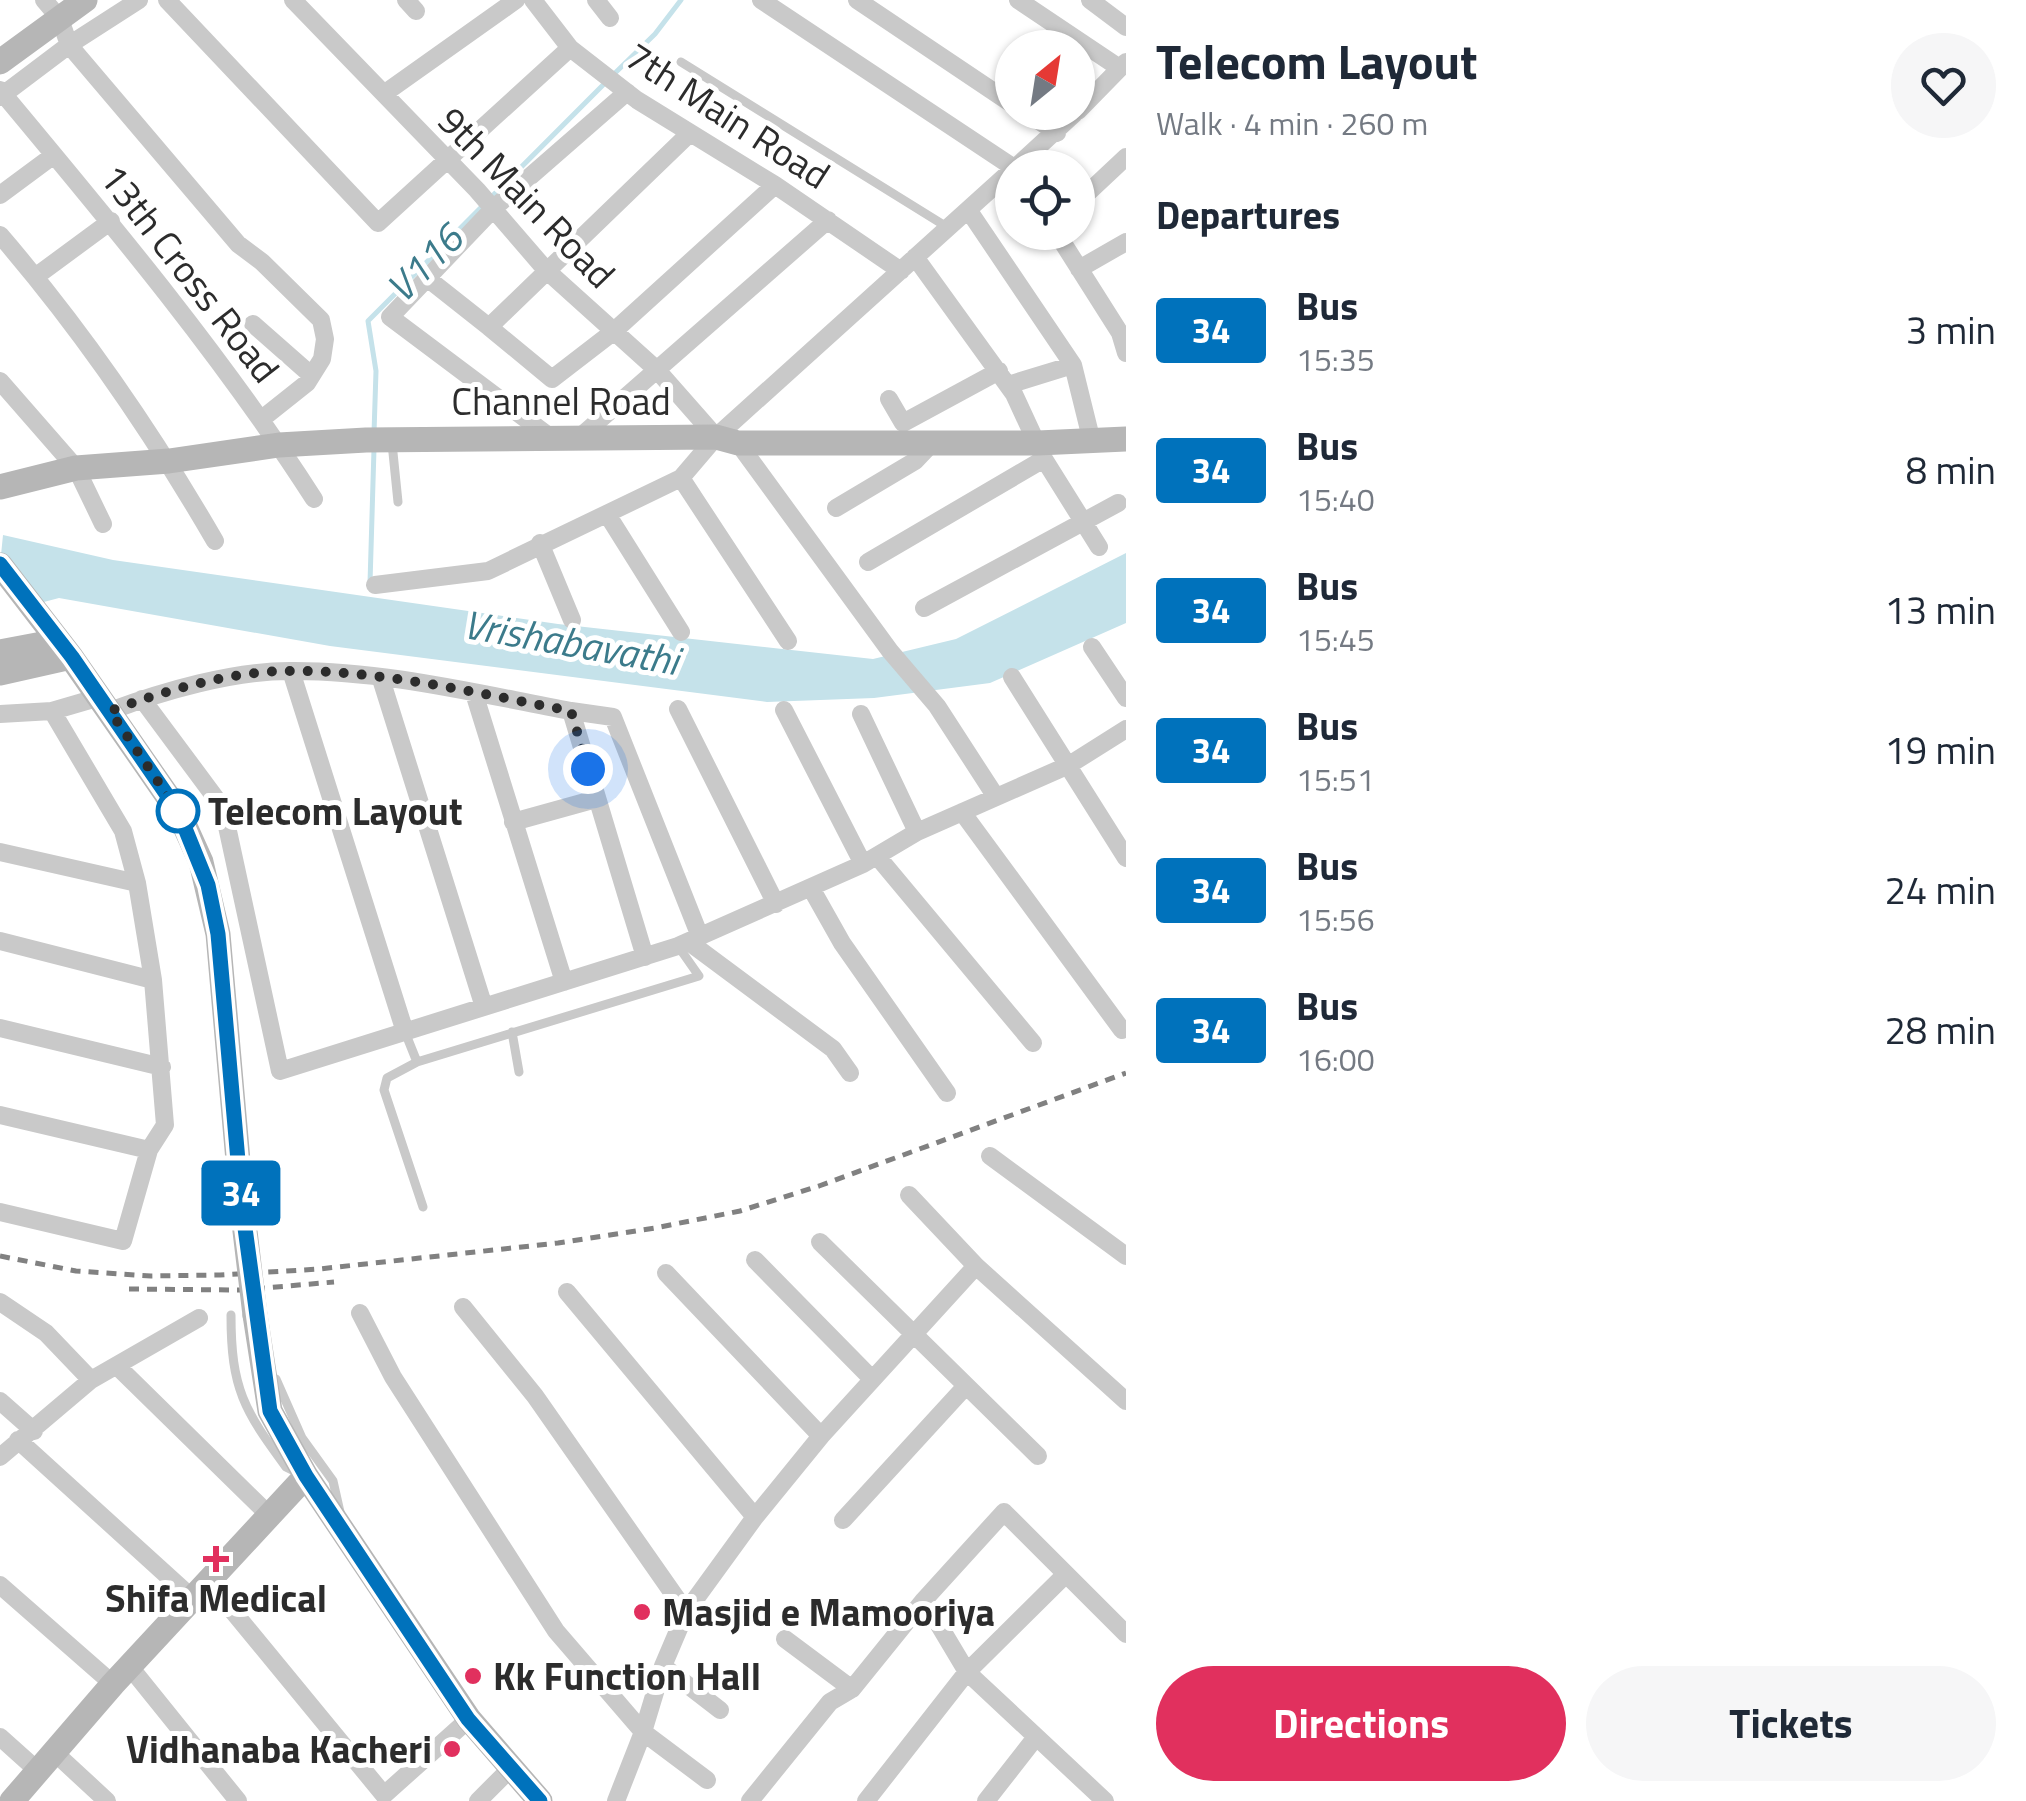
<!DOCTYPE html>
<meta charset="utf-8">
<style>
:root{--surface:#fff;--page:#f6f6f7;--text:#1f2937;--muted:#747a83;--accent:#e1305e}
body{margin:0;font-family:"Titillium Web",sans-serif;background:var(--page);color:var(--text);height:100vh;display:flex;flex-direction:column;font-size:38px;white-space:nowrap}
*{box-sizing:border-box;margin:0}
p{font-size:32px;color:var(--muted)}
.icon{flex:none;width:55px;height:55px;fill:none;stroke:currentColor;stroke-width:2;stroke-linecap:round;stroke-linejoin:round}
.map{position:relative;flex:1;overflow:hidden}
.drawer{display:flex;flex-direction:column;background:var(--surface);width:900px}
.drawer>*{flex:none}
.badge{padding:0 20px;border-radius:8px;font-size:35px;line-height:65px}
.needle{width:65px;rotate:30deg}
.controls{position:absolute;left:995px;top:30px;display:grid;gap:20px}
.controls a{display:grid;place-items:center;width:100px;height:100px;border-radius:50%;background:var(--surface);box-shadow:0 2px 8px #0004;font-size:50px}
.you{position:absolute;width:50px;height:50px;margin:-25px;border:8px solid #fff;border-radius:50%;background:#1a73e8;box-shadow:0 0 0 15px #1a73e833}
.map>.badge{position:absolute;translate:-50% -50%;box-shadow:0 0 0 5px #fff}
h2{padding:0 30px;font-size:38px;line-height:90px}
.round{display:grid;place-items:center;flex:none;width:105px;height:105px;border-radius:52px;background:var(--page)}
.headline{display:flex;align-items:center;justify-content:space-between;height:170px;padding:0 30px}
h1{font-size:48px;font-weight:700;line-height:75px}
.primary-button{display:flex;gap:20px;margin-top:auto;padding:20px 30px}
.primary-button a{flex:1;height:115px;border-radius:60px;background:var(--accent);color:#fff;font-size:40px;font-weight:700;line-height:115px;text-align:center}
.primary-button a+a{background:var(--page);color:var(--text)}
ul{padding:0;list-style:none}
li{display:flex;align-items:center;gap:30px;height:140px;padding:0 30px}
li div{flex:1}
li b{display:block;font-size:38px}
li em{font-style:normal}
li .badge{min-width:110px;font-weight:700;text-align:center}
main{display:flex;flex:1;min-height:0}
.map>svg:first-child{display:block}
.water{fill:#c5e2ea}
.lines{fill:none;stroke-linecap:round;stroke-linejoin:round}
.stream{stroke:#c5e2ea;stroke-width:5}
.lane{stroke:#c9c9c9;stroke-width:9}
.street{stroke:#c9c9c9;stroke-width:18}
.secondary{stroke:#b6b6b6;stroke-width:25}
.rail{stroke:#818181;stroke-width:5;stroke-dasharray:10 8;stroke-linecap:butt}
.secondary-bridge{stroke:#b6b6b6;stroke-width:25}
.line-casing{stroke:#fff;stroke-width:22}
.line{stroke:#0072bc;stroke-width:15}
.walk{stroke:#2c2c2c;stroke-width:10;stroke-dasharray:0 18}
.stop-dot{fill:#fff;stroke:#0072bc;stroke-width:5}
.poi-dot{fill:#e1305e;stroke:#fff;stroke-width:4}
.labels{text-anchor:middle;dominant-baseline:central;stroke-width:10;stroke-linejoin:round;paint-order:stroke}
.street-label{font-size:38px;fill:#2c2c2c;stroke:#fff}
.stop-label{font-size:38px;font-weight:bold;fill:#2c2c2c;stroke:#fff;text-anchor:start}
.poi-label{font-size:38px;font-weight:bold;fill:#2c2c2c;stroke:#fff;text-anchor:start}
.water-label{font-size:40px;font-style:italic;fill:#3c7b8b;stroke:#fff}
</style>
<main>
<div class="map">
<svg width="1126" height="1801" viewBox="0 0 1126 1801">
<rect width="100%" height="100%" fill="#fff"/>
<!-- water -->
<path class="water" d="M3 535 113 560 558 624 873 659 956 639 1126 553V623L990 683 874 698 767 702 330 646 59 598 40 603 1 555Z"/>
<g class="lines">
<!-- stream -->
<path class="stream" d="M613 75 655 34 681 0
M374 433 376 371 368 321 605 83
M370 583 374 449"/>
<!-- lane -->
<path class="lane" d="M681 62 947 227
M392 443 398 502
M405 1032 417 1062 387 1078 384 1090 423 1207
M512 1032 519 1072
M417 1062 699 976 678 946
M231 1315C231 1389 244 1410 286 1467L296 1472
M276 1379 302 1438 333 1481 340 1512"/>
<!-- street -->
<path class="street" d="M44 0 60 19 69 45 238 244 262 262 321 320 325 339 322 359 307 383 263 418
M167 0 378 223 570 48
M293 0 477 190 546 270 657 370 716 437
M406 0 416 11
M533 0 570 48 637 100 775 185 901 271
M596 0 610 18
M761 0 1014 168
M857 0 1012 104
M1018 0 1118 67
M1090 0 1126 27
M0 90C110 222 221 354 314 499
M385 93 516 0
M0 97 69 45 139 0
M1078 111 1126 62
M1026 112 1057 133
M1015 168 1076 112
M0 195 54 155
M1078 202 1126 157
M969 211 1073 365 1092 442
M1056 232 1120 333 1126 353
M0 235C81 329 153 434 215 541
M915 257 1014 394 1044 459 1099 547
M1079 269 1126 242
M35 277 111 221
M427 278 489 327 689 134
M253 324 311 375
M489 327 552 379 613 332 775 185
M0 381 76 468 103 524
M1008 385 1073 365
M889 399 903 423 999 371
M550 437 390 317 494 208 627 92
M580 437 828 220
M738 443 890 651 937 706 996 797
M681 478 788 641
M836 508 915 461 934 441
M607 514 681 632
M540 543 572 620
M868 562 1044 459
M375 585 488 571 681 478 716 437 1012 170
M924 608 1118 503
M1092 647 1126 698
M291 671 405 1032
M1012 677 1126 858
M381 679 484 1007
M474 693 564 982
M142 699 223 808 280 1071 678 946 863 864 917 832 1069 765 1126 729
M678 709 776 904
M784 710 863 864
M110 711C163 691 233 671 289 671 383 670 479 694 571 711L645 957
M571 711 613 717 699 934
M0 714 52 711 100 697
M861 714 917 832
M962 812 1122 1030
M513 822 596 799
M0 852 137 883
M877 856 1033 1043
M811 888 842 943 947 1093
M0 941 153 980
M689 942 833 1049 850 1073
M0 1028 162 1067
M0 1115 149 1150
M990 1156 1126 1256
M909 1195 976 1266 1126 1401
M0 1212 123 1241 149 1150 165 1125 153 980 137 883 123 831 52 711
M820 1242 1038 1456
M755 1260 872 1379
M666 1273 821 1436
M567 1292 755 1517
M0 1302 46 1333 91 1380
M463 1307 535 1396 686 1612
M360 1313 393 1377 556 1631 643 1732 707 1780
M117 1366 269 1515
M0 1401 34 1431
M18 1440 192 1598
M0 1457 91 1380 199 1318
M843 1520 965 1387
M208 1581 384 1795 469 1719
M0 1585 113 1684
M924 1600 967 1672 1105 1801
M785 1639 852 1689
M663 1666 720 1710
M130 1667 238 1801
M0 1737 38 1771
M54 1752 107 1801
M478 1801 510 1769
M616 1801 643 1732 663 1666 686 1612 755 1517 821 1436 976 1266
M750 1801 830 1702 852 1689 924 1600 1004 1512 1126 1634
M866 1801 967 1672 1065 1575
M986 1801 1036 1737"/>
<!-- secondary -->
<path class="secondary" d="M0 62 85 0
M0 487 76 468 169 461 279 445 366 440 716 437 738 443H1038L1126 439
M0 565 71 657 178 811 201 862 218 934 242 1206
M0 652 58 641
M0 673 71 657
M255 1315 270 1411 306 1476 469 1719 540 1801
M12 1801 113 1684 306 1476"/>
<!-- rail -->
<path class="rail" d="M0 1256 76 1271 151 1276 220 1275 319 1269 558 1243 655 1228 740 1211 819 1186 1126 1073
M129 1289 241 1290 334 1282"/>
<!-- secondary-bridge -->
<path class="secondary-bridge" d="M242 1206 255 1315"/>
</g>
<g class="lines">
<defs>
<path id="line" d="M0 564 72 657 178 811 208 885 218 934 242 1206 270 1411 306 1476 468 1719 540 1801"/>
</defs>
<!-- line casing -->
<use href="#line" class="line-casing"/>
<!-- line -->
<use href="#line" class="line"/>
<!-- walk -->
<path class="walk" d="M178 811 110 711C163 691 233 671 289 671 383 670 480 694 571 711L588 769"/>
</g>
<!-- markers -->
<circle class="stop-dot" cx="178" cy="811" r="20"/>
<g class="poi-dot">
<path d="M211 1544h10v10h10v10h-10v10h-10v-10h-10v-10h10z"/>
<circle cx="642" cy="1612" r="10"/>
<circle cx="473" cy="1676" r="10"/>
<circle cx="452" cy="1749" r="10"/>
</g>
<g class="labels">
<!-- street labels -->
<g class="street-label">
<text transform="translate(728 115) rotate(33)">7th Main Road</text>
<text transform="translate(527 197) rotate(46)">9th Main Road</text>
<text transform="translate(190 273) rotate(52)">13th Cross Road</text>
<text x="561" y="401">Channel Road</text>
</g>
<!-- stop labels -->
<g class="stop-label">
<text x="208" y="811">Telecom Layout</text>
</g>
<!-- poi labels -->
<g class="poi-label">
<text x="216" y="1598" text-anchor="middle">Shifa Medical</text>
<text x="662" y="1612">Masjid e Mamooriya</text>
<text x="493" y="1676">Kk Function Hall</text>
<text x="432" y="1749" text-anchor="end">Vidhanaba Kacheri</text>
</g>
<!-- water labels -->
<g class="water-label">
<text transform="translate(424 263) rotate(-46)">V116</text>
<text transform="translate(571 642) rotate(10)">Vrishabavathi</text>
</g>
</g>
</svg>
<div class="controls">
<a><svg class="needle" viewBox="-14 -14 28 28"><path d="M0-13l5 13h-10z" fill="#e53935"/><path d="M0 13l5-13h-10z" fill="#747a83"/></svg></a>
<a><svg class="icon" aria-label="locate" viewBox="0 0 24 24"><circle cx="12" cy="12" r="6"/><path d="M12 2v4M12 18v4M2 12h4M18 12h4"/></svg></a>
</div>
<div class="you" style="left:588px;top:769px"></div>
<b class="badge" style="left:241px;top:1193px;background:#0072bc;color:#fff">34</b>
</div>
<section class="drawer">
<div class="headline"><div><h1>Telecom Layout</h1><p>Walk · 4 min · 260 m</p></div><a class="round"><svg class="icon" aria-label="heart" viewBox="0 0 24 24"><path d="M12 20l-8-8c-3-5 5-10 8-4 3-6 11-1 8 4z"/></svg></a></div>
<h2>Departures</h2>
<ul>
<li><span class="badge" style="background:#0072bc;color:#fff">34</span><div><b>Bus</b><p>15:35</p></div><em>3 min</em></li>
<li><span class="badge" style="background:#0072bc;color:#fff">34</span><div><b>Bus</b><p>15:40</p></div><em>8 min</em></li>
<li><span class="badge" style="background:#0072bc;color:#fff">34</span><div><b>Bus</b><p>15:45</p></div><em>13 min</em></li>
<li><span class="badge" style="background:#0072bc;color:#fff">34</span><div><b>Bus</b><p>15:51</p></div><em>19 min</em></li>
<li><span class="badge" style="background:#0072bc;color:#fff">34</span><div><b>Bus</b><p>15:56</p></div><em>24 min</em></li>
<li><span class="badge" style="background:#0072bc;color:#fff">34</span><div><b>Bus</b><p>16:00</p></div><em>28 min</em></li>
</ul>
<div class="primary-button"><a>Directions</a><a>Tickets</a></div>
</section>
</main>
